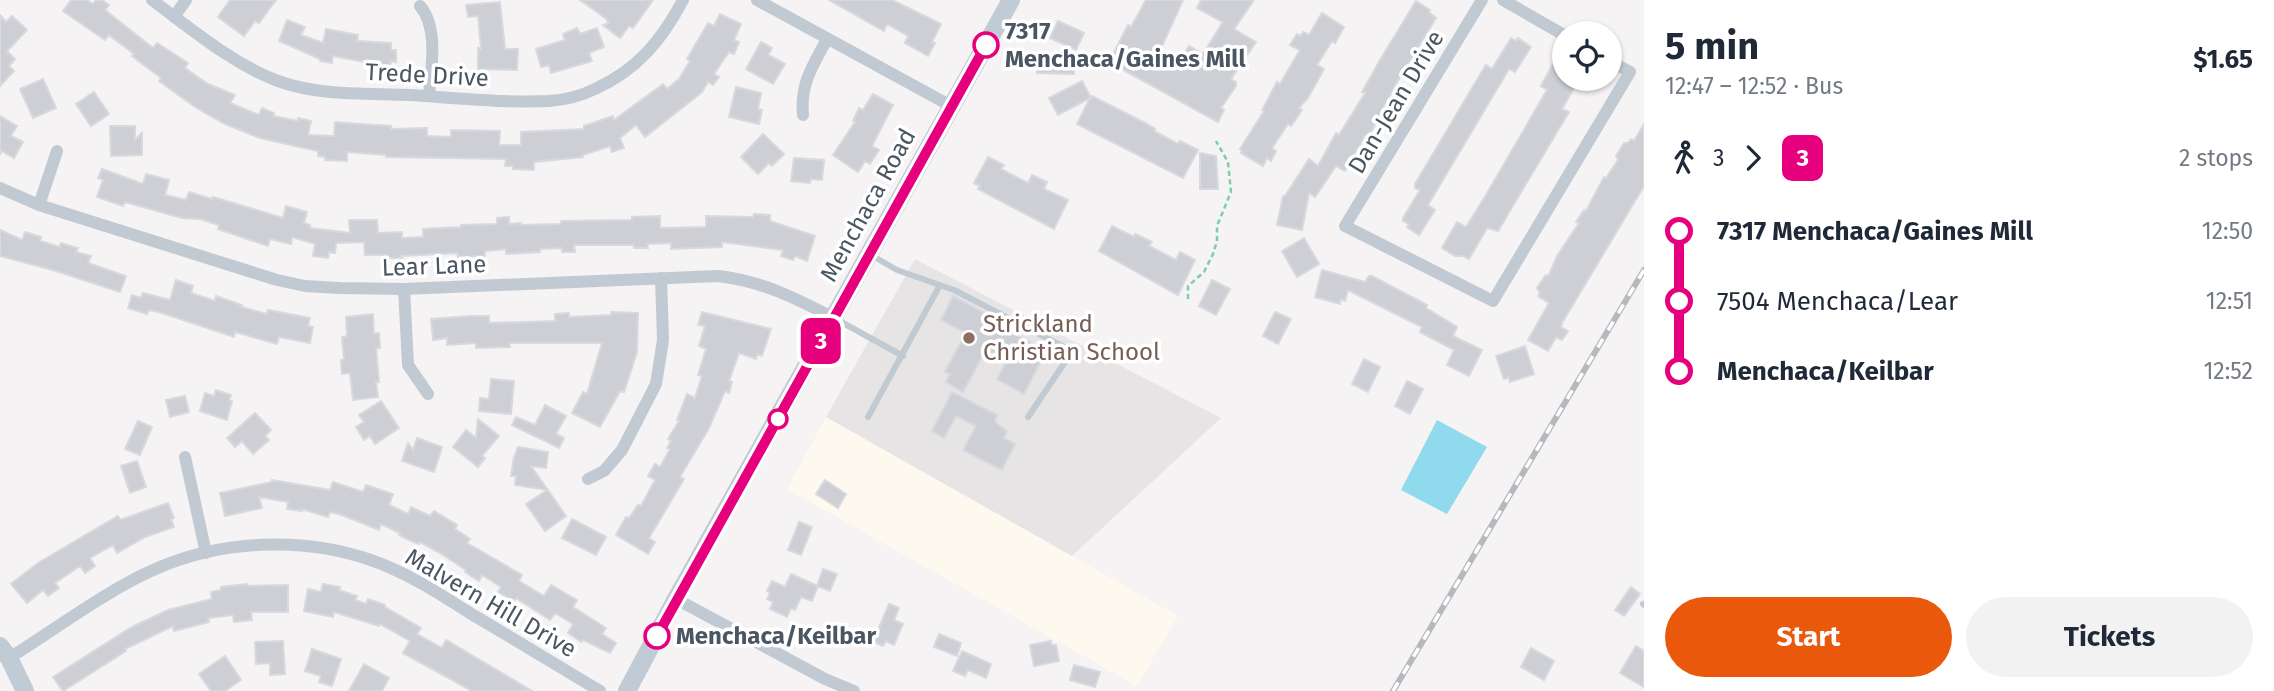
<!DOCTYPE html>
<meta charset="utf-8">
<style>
:root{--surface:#fff;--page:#f2f2f3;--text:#1f2937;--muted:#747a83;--accent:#ea580c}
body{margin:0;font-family:"Fira Sans",sans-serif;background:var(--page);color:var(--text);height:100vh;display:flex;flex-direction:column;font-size:26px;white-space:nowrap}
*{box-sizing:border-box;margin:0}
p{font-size:23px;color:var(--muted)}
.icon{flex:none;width:38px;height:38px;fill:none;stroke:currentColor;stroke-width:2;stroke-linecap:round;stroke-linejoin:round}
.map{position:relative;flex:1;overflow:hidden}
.sheet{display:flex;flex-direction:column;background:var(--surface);width:630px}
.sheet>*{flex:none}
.badge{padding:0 14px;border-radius:10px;font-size:24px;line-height:46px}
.fabs{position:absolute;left:1552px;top:21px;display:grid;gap:14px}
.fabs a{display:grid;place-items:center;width:70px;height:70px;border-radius:50%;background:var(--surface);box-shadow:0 2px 5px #0004;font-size:35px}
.map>.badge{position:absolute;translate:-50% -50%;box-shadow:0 0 0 4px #fff}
.legs{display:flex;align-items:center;gap:10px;height:77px;padding:0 21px;font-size:23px}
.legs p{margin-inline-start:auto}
.head{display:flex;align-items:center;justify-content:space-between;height:119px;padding:0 21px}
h1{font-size:38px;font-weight:700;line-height:52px}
.button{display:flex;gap:14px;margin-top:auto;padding:14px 21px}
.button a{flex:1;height:80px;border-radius:42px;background:var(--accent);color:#fff;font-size:28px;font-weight:700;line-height:80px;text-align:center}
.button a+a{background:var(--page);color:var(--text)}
ul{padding:0 21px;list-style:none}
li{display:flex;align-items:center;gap:24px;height:70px;font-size:26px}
li i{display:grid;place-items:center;width:10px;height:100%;margin:0 9px;background:currentColor}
li i::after{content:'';width:18px;height:18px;margin:-9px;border:5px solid;border-radius:50%;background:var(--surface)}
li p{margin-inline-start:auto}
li:first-child i{background:linear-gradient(#0000 50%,currentColor 0)}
li:last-child i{background:linear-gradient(currentColor 50%,#0000 0)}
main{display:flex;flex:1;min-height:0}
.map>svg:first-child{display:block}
.commercial{fill:#fdf9ef}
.education{fill:#e6e4e5}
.water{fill:#90daee}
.building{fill:#cdcfd5;stroke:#d7d9de;stroke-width:2}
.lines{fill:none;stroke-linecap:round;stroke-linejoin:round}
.path{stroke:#7ad0a6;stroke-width:2.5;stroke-dasharray:5 3.5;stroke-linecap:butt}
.lane{stroke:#c1cad2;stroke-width:6}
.street{stroke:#c1cad2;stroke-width:12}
.secondary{stroke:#c1cbd6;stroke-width:18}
.rail-casing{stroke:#b5b8bd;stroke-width:6}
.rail{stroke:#fff;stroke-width:3.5;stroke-dasharray:10;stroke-linecap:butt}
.line-1-casing{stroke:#fff;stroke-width:16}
.line-1{stroke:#e6007e;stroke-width:10}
.stop-1-dot{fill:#fff;stroke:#e6007e;stroke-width:3.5}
.education-dot{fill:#8d6e63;stroke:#fff;stroke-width:2.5}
.labels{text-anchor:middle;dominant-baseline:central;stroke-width:7;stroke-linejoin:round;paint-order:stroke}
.stop-label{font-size:24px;font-weight:bold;fill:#4a5661;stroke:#fff;text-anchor:start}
.street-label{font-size:24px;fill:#4a5661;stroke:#fff}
.education-label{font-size:24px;fill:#785e54;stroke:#fff;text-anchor:start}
</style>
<main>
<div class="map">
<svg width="1644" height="691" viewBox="0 0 1644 691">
<rect width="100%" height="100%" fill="#f5f3f3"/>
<!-- commercial -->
<path class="commercial" d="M826 417 1178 616 1137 686 787 489Z"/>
<!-- education -->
<path class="education" d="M915 259 1221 418 1072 556 826 417Z"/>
<!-- water -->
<path class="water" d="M1437 420 1487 447 1447 514 1401 490Z"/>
<!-- building -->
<path class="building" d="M71 0H87L93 4 96 0H102L109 5 105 10 153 48 157 43 188 63 185 68 208 84 235 95 230 103 259 115 262 108 274 113 273 116 298 121V118L311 121 308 135 334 136 335 122 361 124 391 126V129L427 128V136L451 137V130L500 131 499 145H521V132L584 129V126L613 116 614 120 663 84 667 89 679 79 690 61 687 59 708 23 714 26 720 14 741 24 734 40 739 42 734 54 729 52 714 74 719 77 713 85 708 82 702 92 645 137 636 125 620 138 624 148 612 152 610 146 583 155V157L534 162V170L513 169V166H505L506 159 386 157V155L347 152V161L325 160V157L318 156V151L260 138 225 124 195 107 159 81 161 78 132 56 134 54 109 35 105 40 63 11Z
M230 0H276L259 23 255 21 244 36 218 17Z
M580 0H653L633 28 629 26 620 38 603 25 609 23 605 18Z
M829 0H892L941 24 932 42 935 43 928 56 905 43 908 36 887 24 884 31Z
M1146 0H1183L1158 55 1177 65 1189 46 1203 54 1223 22 1197 8 1201 0H1254L1234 29 1256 42 1231 79 1236 82V86L1221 108 1224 110 1218 122 1109 62 1128 25 1131 27Z
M1416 1 1430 10 1429 12 1436 18 1396 84 1368 138 1365 136 1345 171 1336 166 1315 197 1309 193 1302 230 1277 225 1283 196H1285L1309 159 1318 166 1336 133 1339 135 1365 93 1362 92 1380 60Z
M500 2 505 49H518L517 70 478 69V48L481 49 478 16 468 17 466 5Z
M1322 13 1344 27 1335 43 1332 41 1317 65 1324 69 1308 98 1299 108 1302 110 1296 119 1291 126 1288 124 1272 148 1276 151 1271 161 1267 158 1263 166 1241 153 1242 151 1240 149 1264 111 1262 110 1277 82 1280 84 1300 50 1290 45 1297 34 1300 36 1303 32 1309 35Z
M0 15 6 22 12 16 27 30 7 51 15 59 9 66 14 71 0 86Z
M287 20 305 27 301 35 323 43 326 29 358 35 357 41 391 43V50H396V62L391 61 390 66 370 65V63L333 56 332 63 320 61V59L279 41Z
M1058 21 1084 33 1076 50 1050 38Z
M577 28 580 34 597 28 604 47 589 53 592 61 551 73 549 65 541 67 536 49 565 40 563 34Z
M1511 38 1516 41 1518 38 1531 47 1515 72 1509 69 1428 205 1435 210 1419 235 1407 227 1409 224 1403 221V218L1420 190 1415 188V184L1484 68 1486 65 1492 69Z
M761 42 772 48 768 55 785 64 773 84 746 69Z
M1037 54 1074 56V74L1037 73Z
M1555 60 1564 65V79H1579L1562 109 1569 112 1498 231 1487 228 1469 259 1463 256H1455L1442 248 1457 222 1466 227 1486 195 1547 90 1541 86Z
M43 79 56 108 33 118 20 89Z
M1082 81 1091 98 1092 96 1145 123 1155 129 1154 131 1178 144 1180 141 1198 150 1183 178 1077 124 1090 98 1058 115 1049 98Z
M736 87 761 93 758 109 762 110 759 124 729 117Z
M94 92 109 114 91 126 76 104Z
M873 94 893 105 872 146 879 150 870 164 865 161 858 172 833 155 855 122 853 121 859 108 863 110Z
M0 116 17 126 11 136 23 142 14 158 2 151 0 154Z
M1644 124V186L1562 323 1561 327 1568 331 1562 340 1556 337 1548 351 1528 340 1549 303 1538 296 1540 293 1537 288 1545 276 1549 275 1557 256 1579 223 1576 222 1584 210 1586 211 1604 177 1606 178 1618 160 1616 156 1624 143H1628L1631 139 1634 141Z
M110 126H135V140L142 133V155L111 156Z
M763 134 784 154 772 166 769 163 758 174 741 157Z
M1200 153 1216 156 1218 189H1200Z
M988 157 1004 165 1001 169 1028 183 1032 175 1047 182 1044 189 1068 200 1054 229 978 189 980 186 974 183Z
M794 158 824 160 822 180 811 179 810 183 791 181Z
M102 169 143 184 146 174 169 180 165 195 186 200 189 192 212 199 213 197 283 218 286 206 307 212 304 223 310 225V228L350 233 349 220H377L378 233 402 232V238L423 237V229L461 227V225L497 224V218L509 217V224L521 223V225L561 224V221L632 220V217L660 216V228L706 227V216L753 217 754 214 770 215V221L815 236 807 261 795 256 793 260 781 256 783 250 722 242V247L671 249V243L647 244 648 248H634V245H574L575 252H562V248L540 249V252L506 254V249L485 251V256L458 257 457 253 401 256 402 258H386V255H365L364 242 336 243 335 253 329 252 328 258 313 256 315 244 292 237 291 244 270 239 268 246 218 229 219 225 200 219 182 218 125 202 123 206 97 197 103 180 98 178Z
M1112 226 1134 237 1135 234 1152 242 1149 246 1176 260 1180 252 1195 260 1178 295 1099 251Z
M0 230 22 240 25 232 41 237 40 241 60 247 61 243 78 248 76 252 91 256 88 263 126 276 120 292 53 270 0 256Z
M1304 238 1319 264 1297 277 1282 251Z
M1322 270 1365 282 1369 276H1372L1427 305 1426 308 1457 327 1453 336 1482 350 1469 376 1447 365 1454 350 1420 332 1422 327 1348 290 1345 301 1341 299 1340 304 1315 297Z
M176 280 193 286 191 293 215 301 216 296 242 305 241 307 267 314 268 310 310 318 308 326 313 327 310 343 279 337 277 344 235 332 234 337 159 312 149 310 147 314 128 308 132 295 141 298 143 293 170 300Z
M1212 280 1230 289 1216 315 1199 306Z
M953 296 1007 325 1005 329 1046 351 1024 394 997 379 1007 360 986 349 963 392 946 382 950 374 945 372 966 333 941 320Z
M611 312 638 313 637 352 624 392 620 391 600 427 572 413 583 392 587 394 602 343H509L510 347 476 348V343L447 345V338L433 340 431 319 470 316H489V323L555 321V314L569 313V317L611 315Z
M702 312 771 329 762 356 757 354 756 359 739 353 729 381 732 382 729 393 725 391 709 428 680 477 684 479 649 538 655 542 648 554 616 535 626 517 629 518 638 505 641 506 655 480 648 476 655 464 660 467 670 449 667 448 671 441 668 439 679 421 677 420 687 394 695 398 702 376 698 375 706 349 699 346 705 326 698 325Z
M1275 312 1291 319 1278 344 1263 336Z
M373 314 374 334 379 333 380 348H376L379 382H376L378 397 353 400 350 373 342 374 341 360H344L342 337 347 336 346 317Z
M1525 346 1534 374 1510 382 1509 377 1504 379 1496 356Z
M1364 359 1380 367 1368 392 1352 384Z
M491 379 514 381 511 414 479 411 480 398 489 399Z
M1407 381 1423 389 1410 414 1395 406Z
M216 390 231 395 229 400 232 401 227 420 200 411 205 393 214 396Z
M952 392 997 415 995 420 996 423 1007 431 1004 438 1015 444 1002 470 963 450 976 426 956 416 944 438 932 431Z
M185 396 189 412 170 417 166 400Z
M381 401 399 428 375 444 370 436 364 440 356 427 364 422 359 415Z
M545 405 566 416 556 434 564 438 559 448 512 425 516 417 535 425Z
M255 413 271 430 265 436 269 440 253 454 242 441 235 447 227 438Z
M478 419 499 436 482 456 485 458 478 467 453 447 466 430 476 438Z
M138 421 152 427 140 455 125 449Z
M417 438 442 447 434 472 402 461 408 443 413 450Z
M518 447 548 452 546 468 531 466 566 516 545 531 526 504 547 490 515 485 516 476H511L514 457Z
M137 461 146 487 130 493 121 466Z
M272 480 330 490 333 482 363 492 366 485 393 494 389 505 408 514 411 507 430 516 434 511 457 525 455 529 470 539 467 543 522 575 519 581 544 596 551 585 577 600 573 607 606 628 602 634 616 643 610 653 583 640 581 642 568 633 573 624 555 613 550 620 516 598 514 601 498 592 501 587 482 575 479 581 465 572 466 570 440 553 420 542 419 544 409 540 399 535 400 533 381 524 379 530 342 515 330 512 328 517 302 509V511L287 509 288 502 259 497 262 508 225 516 220 493 272 482Z
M825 480 846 494 838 508 816 494Z
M168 503 174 518 171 519 174 527 145 537 117 553 113 545 90 558 95 566 85 573 80 566 55 583 59 588 48 596 43 590 27 603 11 584 38 563 118 516 120 520Z
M572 519 606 537 596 555 562 538Z
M799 522 812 527 801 555 788 550Z
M823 569 837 574 830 591 817 586Z
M791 574 818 586 812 601 801 597 795 610 791 608 787 617 770 609 773 602 767 599 770 593 767 591 772 581 785 587Z
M247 584 248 586 288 585V612H251L252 620 234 622 233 615 208 618 209 622 174 631 173 626 125 649 126 651 63 691 53 677 132 627 168 610 212 599 211 592 221 590V587Z
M323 584 340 587 339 590 357 596 355 600 366 604 368 599 385 605V607L421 628 417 634 442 648 446 640 532 691H472L403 653 410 641 380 624 379 626 334 612 333 617 304 611 308 589 321 592Z
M1631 587 1640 594 1624 616 1615 610Z
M889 604 899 608 894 620 903 624 894 645 886 641 883 646 873 642Z
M939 634 961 643 957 656 934 647Z
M283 641 285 674 270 675V663L256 664 255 642Z
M1051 641V645H1056L1059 661 1034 666 1030 645Z
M1636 646 1644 651V687L1620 673Z
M1531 648 1554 661 1544 680 1521 667Z
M312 649 341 659 332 686 319 682 321 676 305 671Z
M962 651 991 664 986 678 968 670 965 676 953 671Z
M225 656 241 680 225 691H211L199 674Z
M364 664 389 678 382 691H349Z
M1074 665 1100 672 1095 687 1070 680Z"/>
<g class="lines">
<!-- path -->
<path class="path" d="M1188 299V286L1204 272 1213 254 1217 241V226L1231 192 1228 162 1216 141"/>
<!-- lane -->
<path class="lane" d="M871 255 897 270 954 290 1064 347 1065 362 1028 417
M834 318 903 356
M868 417 940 285
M1643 604 1644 605"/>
<!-- street -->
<path class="street" d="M152 0C190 28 234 65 278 81 319 96 366 93 410 95 455 98 503 103 549 101 564 100 581 96 595 89 637 70 662 40 683 0
M757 0 951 106
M1482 0 1345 226 1493 301 1630 72 1610 61
M1503 0 1564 35
M420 6C439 28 431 69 429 96
M174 17 186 0
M803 115C800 83 813 66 827 39
M0 188 39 205 277 280 305 286 339 288 404 289 718 276C762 281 795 298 834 318
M39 205 57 151
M404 289 408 365 428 394
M185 457 206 553
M588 479 604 471 622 450 656 384 663 340 661 278
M676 599 825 679 854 691
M9 658C54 630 106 591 153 570 220 540 302 536 371 560 408 573 440 594 473 615 516 640 558 666 600 691"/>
<!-- secondary -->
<path class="secondary" d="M0 646 9 658 25 691
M627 691 676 599 1011 0"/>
<defs>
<path id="rail" d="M1393 691 1644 270"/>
</defs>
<!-- rail casing -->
<use href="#rail" class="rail-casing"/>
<!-- rail -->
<use href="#rail" class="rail"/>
</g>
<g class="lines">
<defs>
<path id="line-1" d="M657 636 986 45"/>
</defs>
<!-- line-1 casing -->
<use href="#line-1" class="line-1-casing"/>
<!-- line-1 -->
<use href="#line-1" class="line-1"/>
</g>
<!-- markers -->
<g class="stop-1-dot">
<circle cx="986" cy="45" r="12"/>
<circle cx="778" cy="419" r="9"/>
<circle cx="657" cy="636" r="12"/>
</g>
<circle class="education-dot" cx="969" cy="338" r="7"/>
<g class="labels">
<!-- stop labels -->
<g class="stop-label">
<text x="1005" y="31">7317<tspan x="1005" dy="28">Menchaca/Gaines Mill</tspan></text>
<text x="676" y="636">Menchaca/Keilbar</text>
</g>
<!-- street labels -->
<g class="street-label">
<text transform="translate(427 75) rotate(3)">Trede Drive</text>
<text transform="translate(1396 102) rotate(-59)">Dan-Jean Drive</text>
<text transform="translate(868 205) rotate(-61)">Menchaca Road</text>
<text transform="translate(434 266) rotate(-2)">Lear Lane</text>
<text transform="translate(491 603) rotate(30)">Malvern Hill Drive</text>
</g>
<!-- education labels -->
<g class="education-label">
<text x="983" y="324">Strickland<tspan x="983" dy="28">Christian School</tspan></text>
</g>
</g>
</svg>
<div class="fabs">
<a><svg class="icon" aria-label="locate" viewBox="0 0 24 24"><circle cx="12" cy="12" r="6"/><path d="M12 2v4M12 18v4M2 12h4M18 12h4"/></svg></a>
</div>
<b class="badge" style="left:821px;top:341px;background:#e6007e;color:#fff">3</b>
</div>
<section class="sheet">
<div class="head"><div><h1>5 min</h1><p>12:47 – 12:52 · Bus</p></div><b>$1.65</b></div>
<div class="legs"><svg class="icon" aria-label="walk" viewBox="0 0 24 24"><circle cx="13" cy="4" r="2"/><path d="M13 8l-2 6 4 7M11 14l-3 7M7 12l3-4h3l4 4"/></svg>3<svg class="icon" aria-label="forward" viewBox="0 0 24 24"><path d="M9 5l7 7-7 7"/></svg><b class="badge" style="background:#e6007e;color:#fff">3</b><p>2 stops</p></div>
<ul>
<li><i style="color:#e6007e"></i><b>7317 Menchaca/Gaines Mill</b><p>12:50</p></li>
<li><i style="color:#e6007e"></i><span>7504 Menchaca/Lear</span><p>12:51</p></li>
<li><i style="color:#e6007e"></i><b>Menchaca/Keilbar</b><p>12:52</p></li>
</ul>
<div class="button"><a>Start</a><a>Tickets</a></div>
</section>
</main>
